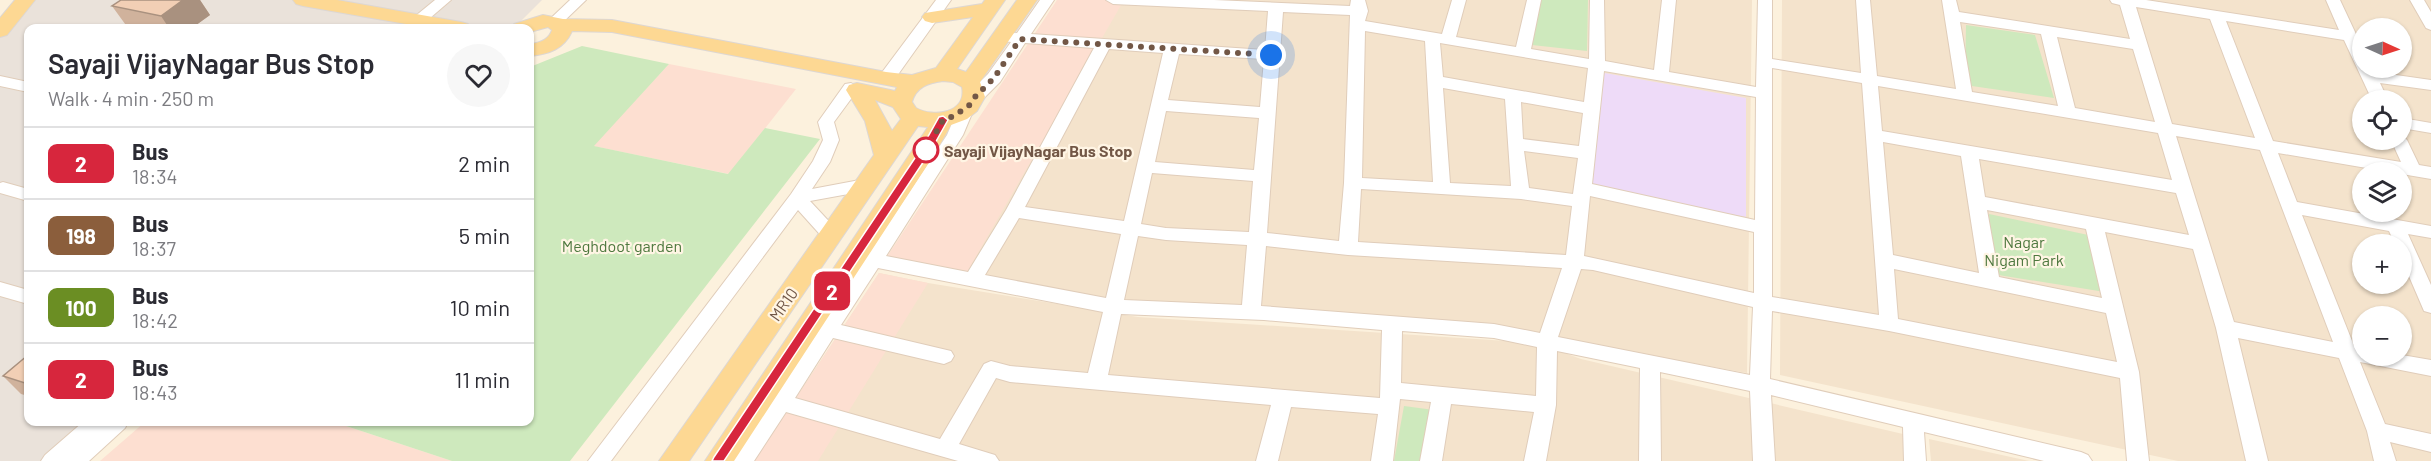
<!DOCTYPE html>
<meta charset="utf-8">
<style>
:root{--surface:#fff;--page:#f7f7f7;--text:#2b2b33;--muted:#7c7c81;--line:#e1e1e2}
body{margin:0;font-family:Barlow,sans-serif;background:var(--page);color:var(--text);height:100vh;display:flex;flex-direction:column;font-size:22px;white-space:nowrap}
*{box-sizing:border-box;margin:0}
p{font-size:20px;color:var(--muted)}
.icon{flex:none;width:33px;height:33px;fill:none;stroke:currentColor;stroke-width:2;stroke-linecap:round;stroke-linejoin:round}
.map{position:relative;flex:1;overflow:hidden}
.sheet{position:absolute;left:24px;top:24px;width:510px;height:402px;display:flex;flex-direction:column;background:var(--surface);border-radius:12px;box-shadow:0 2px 4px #0004}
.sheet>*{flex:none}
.badge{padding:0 12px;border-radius:9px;font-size:21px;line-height:39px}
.needle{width:39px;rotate:93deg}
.tools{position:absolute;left:2352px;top:18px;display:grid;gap:12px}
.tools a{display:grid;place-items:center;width:60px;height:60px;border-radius:50%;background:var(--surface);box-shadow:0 2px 4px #0004;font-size:30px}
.you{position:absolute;width:30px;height:30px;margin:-15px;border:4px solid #fff;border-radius:50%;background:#1a73e8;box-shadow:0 0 0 9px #1a73e833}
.map>.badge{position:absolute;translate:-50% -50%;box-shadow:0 0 0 3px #fff}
.round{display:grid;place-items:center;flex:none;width:63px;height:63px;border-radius:32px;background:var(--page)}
.head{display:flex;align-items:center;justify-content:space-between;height:102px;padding:0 24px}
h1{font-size:28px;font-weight:600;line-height:45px}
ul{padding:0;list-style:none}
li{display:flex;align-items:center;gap:18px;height:72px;padding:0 24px;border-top:2px solid var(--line)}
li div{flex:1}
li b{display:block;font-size:22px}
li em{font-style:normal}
li .badge{min-width:66px;font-weight:700;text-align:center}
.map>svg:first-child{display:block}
.residential{fill:#f4e3cc;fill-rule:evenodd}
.commercial{fill:#fddfd1}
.industrial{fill:#eae2da}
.education{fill:#eedbf8}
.green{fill:#cee9bd}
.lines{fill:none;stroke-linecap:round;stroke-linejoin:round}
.minor-casing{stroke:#e0cdba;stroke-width:2}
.major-casing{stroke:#ddd7d3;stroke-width:2}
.minor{fill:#fff;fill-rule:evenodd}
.major{fill:#fdd893;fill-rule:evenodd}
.wall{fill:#d0b29c}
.shaded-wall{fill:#a9917f}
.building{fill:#f2cfb5;stroke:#a9917f;stroke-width:1.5}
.line{fill:#d7263d;stroke:#fff;stroke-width:1.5}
.walk{stroke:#725746;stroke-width:6;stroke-dasharray:0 10.8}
.stop-dot{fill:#fff;stroke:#d7263d;stroke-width:3}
.labels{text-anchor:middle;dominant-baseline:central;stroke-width:4.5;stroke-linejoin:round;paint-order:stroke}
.stop-label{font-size:16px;font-weight:bold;fill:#725746;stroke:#fff5e4;text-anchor:start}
.park-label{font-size:16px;fill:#4e783e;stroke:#fff5e4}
.street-label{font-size:16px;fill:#725746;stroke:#fff5e4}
</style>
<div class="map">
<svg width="2431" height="461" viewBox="0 0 2431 461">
<rect width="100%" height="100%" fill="#fcf1dd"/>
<!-- residential -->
<path class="residential" d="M1057 0H1752L1747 373 1526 333 1122 304 967 272Z
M1782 0H2431V461H2178L1780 375ZM2362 28H2402V68H2362ZM2362 100H2402V140H2362ZM2362 172H2402V212H2362ZM2362 244H2402V284H2362ZM2362 316H2402V356H2362Z
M879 273 928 283 1138 317 1538 343 1581 359 1903 434 1904 461H754Z
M1929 439 2029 461H1931Z"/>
<!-- commercial -->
<path class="commercial" d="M1057 0H1124L967 272 886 258Z
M669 64 796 89 729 174 593 146Z
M879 273 928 283 818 461H754Z
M145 422H334L452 461H100Z"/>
<!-- industrial -->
<path class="industrial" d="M27 0H542L514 28H28V422H86L42 461H0V33Z"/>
<!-- education -->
<path class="education" d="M1599 72 1746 98V217L1587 187Z"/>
<!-- green -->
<path class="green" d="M1538 0H1588L1587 51 1532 45Z
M1966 25 2035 35 2054 98 1965 85Z
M582 46 669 64 594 146 728 174 765 128 820 139 570 461H452L334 422H530V67Z
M1989 214 2093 236 2105 292 1992 274Z
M1404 406 1434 410 1426 461H1394Z"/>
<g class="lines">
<defs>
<path id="minor" d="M435 0H451L423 24H413L410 21 413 18Z
M570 0H586L560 25H550L547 22 550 19Z
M936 0H951L892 83H880L878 79 880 75Z
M1040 0H1054L1031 34 1265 50 1268 11 1113 4 1106 0H1214L1350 6 1351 0H1365L1368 11 1365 21 1442 34 1452 0H1466L1456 37 1516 47 1527 0H1541L1531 49 1589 59 1590 0H1604L1605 61 1654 70 1662 0H1676L1669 72 1756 87 1758 0H1772V59L1861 73 1856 0H1870L1877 76 1956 89 1942 0H1956L1959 12 2130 39 2120 5 2112 3 2110 0H2146L2339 30 2326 0H2340L2362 47V68H2373L2375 72 2431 80V90L2380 83 2388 100H2372L2344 40 2226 21 2273 141 2401 162 2391 140H2402V135L2407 140 2419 165 2431 167V179L2278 153 2297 202 2431 226V238L2408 234 2431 285V313L2424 311 2402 260V244H2395L2389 231 2302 215 2354 346 2362 348V356L2402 355 2431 360V376L2360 362 2385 424 2431 434V452L2390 442 2396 461H2374L2367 431 2339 358 2238 338 2268 461H2246L2216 328 2193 249 2105 232 2139 372 2149 461H2127L2120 378 1889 331 1772 311 1770 379 2081 452 2088 455 2092 461H2044L1924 432 1926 461H1904L1903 427 1771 395 1775 461H1753L1750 391 1660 372 1661 461H1639L1640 368 1557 351 1556 405 1546 461H1524L1534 412 1451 404 1442 461H1420L1431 402 1400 399 1393 461H1371L1378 414 1291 407 1278 461H1256L1271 405 1010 382 996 378 959 444 995 455 999 461H958L786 412 754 461H732L947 135 959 107H971L973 111 963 135 886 256 968 272 1006 210 1094 48 1025 43 1000 82 981 101H969L967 97 969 93 988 74 1011 42 997 40 994 37 997 34 1017 33ZM2136 7 2210 19 2255 138 2172 124ZM1283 12 1350 15 1344 183 1339 241 1267 233ZM1960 22 2041 34 2058 106 1972 92ZM1365 31 1425 41 1433 182 1362 178ZM2057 37 2133 49 2155 122 2075 108ZM1440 43 1588 68 1584 102 1443 77ZM1109 49 1163 53 1124 221 1025 207ZM1179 54 1264 59 1260 107 1168 100ZM1772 68 1862 83 1879 315 1772 297ZM1604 71 1756 97 1755 220 1592 184ZM1878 86 2158 133 2172 180 1882 131ZM1443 88 1505 99 1511 186 1450 183ZM1521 102 1583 113 1579 146 1523 139ZM1166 111 1259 118 1254 170 1155 162ZM2176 136 2260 150 2333 342 2234 322ZM1883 142 1961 156 1979 273 1893 255ZM1524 151 1578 158 1573 194 1529 188ZM1979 159 2176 193 2189 235 1985 197ZM1152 173 1253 181 1249 232 1166 228 1141 224ZM1361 189 1521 199 1572 206 1566 255 1358 242ZM1590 196 1754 232V293L1584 256ZM1987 210 2086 229 2102 298 1999 277ZM1019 218 1121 234 1106 298 985 275ZM1138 236 1166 240 1247 245 1242 305 1124 300ZM1266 246 1348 255 1562 268 1540 333 1494 324 1261 306ZM878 268 1103 312 1088 373 1010 366 991 361 984 364 940 439 795 398 833 338 944 364 951 361 954 356 951 351 841 325ZM1581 269 1593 270 1753 307 1750 375 1558 337ZM1894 269 2106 313 2117 362 1898 319ZM1121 314 1264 320 1382 330 1380 398 1108 375ZM1402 331 1494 338 1537 347 1536 396 1401 383Z
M2410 0H2424L2431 12V30L2426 28Z
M0 76 28 82V92L0 86Z
M851 83 859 88 834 122 839 140 830 162 812 189 865 179 871 181 874 185 871 189 865 191 810 201 837 230 840 235 837 240 831 241 825 240 798 210 611 461H588L791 194 813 161 823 140 818 122 845 84Z
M2402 118 2431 123V133L2402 128Z
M3 182 28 189V201L0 193V183Z
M0 282 28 290V304L0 296Z
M83 422H128L125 428 89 461H41L45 455Z"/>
<path id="major" d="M15 0H35L7 35 0 37V18Z
M293 0H337L461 22 468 24 471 28H429L303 6 296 4Z
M985 0H1005L957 69 966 72 1017 0H1037L980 82 985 97 977 111 967 119 951 125 934 155 734 461H705L928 127 918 126 689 461H659L874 155 865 121 846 90 849 85 857 83 895 91 897 87 612 32 572 31C564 49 549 54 530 56V44C539 43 549 40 552 30L548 27 530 32V28H511L514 24 543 15 563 19 612 20 886 72 912 75 936 68 973 17 932 23 925 21 922 17 925 13 982 4ZM943 81 953 82 962 87C967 113 934 118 916 108L912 102C916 87 928 83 943 81ZM875 100 893 107 901 119 892 131Z"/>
</defs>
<!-- minor casing -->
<use href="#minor" class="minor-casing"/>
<!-- major casing -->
<use href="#major" class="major-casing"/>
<!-- minor -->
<use href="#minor" class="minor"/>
<!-- major -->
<use href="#major" class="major"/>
</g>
<!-- wall -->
<path class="wall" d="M121 0H200L210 15 192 28H128L112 6Z
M28 355V396L21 394 3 376Z"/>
<!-- shaded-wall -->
<path class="shaded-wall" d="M174 0H200L210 15 192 28H169L161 16Z"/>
<!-- building -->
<path class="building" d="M121 0H183L161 16 112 6Z
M28 355V384L3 376Z"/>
<!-- line -->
<path class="line" d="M943 116 948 120 930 152 724 461H712L714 457 921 149 939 117Z"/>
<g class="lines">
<!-- walk -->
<path class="walk" d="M926 150 943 120 954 116 971 104 975 97 994 78 1020 39 1271 55"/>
</g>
<!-- markers -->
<circle class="stop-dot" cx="926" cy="150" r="12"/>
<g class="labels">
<!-- stop labels -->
<g class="stop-label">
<text x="944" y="150">Sayaji VijayNagar Bus Stop</text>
</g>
<!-- park labels -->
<g class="park-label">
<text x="2024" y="241">Nagar<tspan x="2024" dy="18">Nigam Park</tspan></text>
<text x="622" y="245">Meghdoot garden</text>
</g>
<!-- street labels -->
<g class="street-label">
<text transform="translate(783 304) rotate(-55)">MR10</text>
</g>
</g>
</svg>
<div class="tools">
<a><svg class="needle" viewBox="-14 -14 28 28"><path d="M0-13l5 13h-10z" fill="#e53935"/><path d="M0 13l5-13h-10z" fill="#7c7c81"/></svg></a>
<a><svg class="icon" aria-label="locate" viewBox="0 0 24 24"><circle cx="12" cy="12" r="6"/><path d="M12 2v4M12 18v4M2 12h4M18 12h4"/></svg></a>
<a><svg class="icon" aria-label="layers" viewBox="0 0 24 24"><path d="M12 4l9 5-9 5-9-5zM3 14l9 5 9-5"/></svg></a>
<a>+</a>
<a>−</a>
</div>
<div class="you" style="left:1271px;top:55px"></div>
<b class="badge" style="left:832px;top:291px;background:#d7263d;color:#fff">2</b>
<section class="sheet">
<div class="head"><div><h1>Sayaji VijayNagar Bus Stop</h1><p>Walk · 4 min · 250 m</p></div><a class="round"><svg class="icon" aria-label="heart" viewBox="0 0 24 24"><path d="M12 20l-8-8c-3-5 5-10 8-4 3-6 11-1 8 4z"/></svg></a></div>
<ul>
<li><span class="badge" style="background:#d7263d;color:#fff">2</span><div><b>Bus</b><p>18:34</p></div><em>2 min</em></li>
<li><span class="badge" style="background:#8b5e3c;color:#fff">198</span><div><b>Bus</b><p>18:37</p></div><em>5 min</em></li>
<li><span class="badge" style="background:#6b8e23;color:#fff">100</span><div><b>Bus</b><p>18:42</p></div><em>10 min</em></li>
<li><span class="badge" style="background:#d7263d;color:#fff">2</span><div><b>Bus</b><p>18:43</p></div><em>11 min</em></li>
</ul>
</section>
</div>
